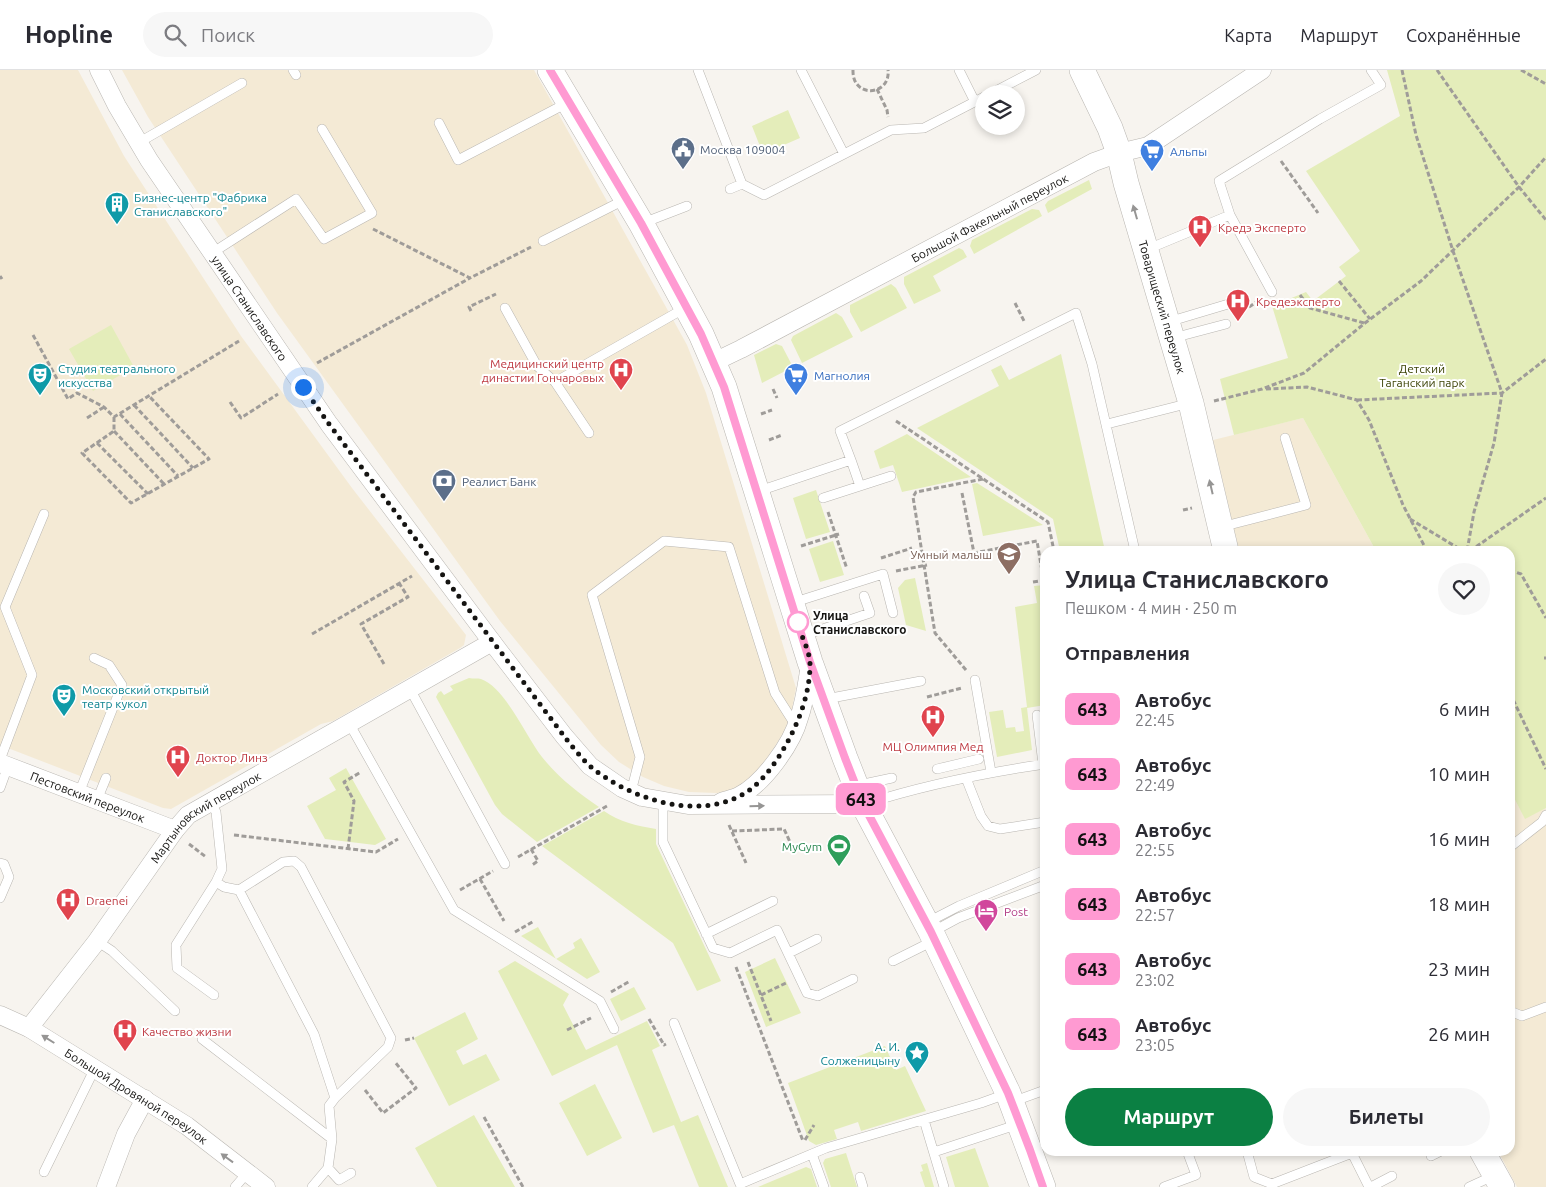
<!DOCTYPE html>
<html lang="ru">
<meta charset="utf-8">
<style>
:root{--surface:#fff;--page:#f7f7f7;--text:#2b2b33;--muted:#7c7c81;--line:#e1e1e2;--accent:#0b8043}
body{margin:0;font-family:Ubuntu,sans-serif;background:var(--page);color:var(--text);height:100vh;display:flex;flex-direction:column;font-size:19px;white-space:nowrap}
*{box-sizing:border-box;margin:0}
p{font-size:16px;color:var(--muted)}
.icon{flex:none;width:28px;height:28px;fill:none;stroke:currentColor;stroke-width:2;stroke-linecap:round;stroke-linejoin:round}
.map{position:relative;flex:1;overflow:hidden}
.drawer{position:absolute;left:1040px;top:476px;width:475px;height:610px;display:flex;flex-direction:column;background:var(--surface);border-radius:15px;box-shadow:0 2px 8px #0003}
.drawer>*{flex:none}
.badge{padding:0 10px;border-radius:8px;font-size:18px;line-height:32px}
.controls{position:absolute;left:975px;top:15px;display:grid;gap:10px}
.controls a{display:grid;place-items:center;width:50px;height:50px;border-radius:50%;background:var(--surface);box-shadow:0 2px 8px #0003;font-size:25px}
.you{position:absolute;width:25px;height:25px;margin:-12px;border:4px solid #fff;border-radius:50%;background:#1a73e8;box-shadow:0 0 0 8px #1a73e833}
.map>.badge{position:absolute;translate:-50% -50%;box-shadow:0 0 0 2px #fff}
h2{padding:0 25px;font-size:19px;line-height:45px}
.round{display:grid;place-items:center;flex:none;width:52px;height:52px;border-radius:26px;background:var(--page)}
.head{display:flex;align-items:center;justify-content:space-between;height:85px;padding:0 25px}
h1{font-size:24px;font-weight:700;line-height:38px}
.action{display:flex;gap:10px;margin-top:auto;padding:10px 25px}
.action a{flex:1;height:58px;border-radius:30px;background:var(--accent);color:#fff;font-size:20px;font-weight:700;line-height:58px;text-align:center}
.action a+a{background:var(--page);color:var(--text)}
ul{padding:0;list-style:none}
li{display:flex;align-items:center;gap:15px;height:65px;padding:0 25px}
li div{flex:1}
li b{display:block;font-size:19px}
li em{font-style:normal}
li .badge{min-width:55px;font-weight:700;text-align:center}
header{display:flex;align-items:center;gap:30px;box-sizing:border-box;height:70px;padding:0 25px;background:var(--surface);border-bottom:1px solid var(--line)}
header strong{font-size:24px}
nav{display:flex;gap:28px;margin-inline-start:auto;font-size:18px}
.search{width:350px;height:45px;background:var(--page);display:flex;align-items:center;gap:12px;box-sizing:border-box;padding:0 18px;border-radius:28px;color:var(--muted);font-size:19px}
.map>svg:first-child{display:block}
.commercial{fill:#f4ead5}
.green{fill:#e4edba}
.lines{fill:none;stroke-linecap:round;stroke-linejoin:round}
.lane-casing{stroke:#b9b6b1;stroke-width:10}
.street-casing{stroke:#b9b6b1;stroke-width:19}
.secondary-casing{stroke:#b9b6b1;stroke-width:26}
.path{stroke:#9f9c99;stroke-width:3;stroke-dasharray:5 2.5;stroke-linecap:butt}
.lane{stroke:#fff;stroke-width:9}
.street{stroke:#fff;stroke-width:18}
.secondary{stroke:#fff;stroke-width:25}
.oneway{fill:#969594}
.line-casing{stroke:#fff;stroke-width:11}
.line{stroke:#ff9ad2;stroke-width:8}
.walk{stroke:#151412;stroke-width:5;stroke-dasharray:0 9}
.stop-dot{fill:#fff;stroke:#ff9ad2;stroke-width:2.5}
.labels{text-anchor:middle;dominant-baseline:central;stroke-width:4;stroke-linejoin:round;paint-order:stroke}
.service-label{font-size:12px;fill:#4e5e75;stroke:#fff;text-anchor:start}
.shop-label{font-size:12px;fill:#366cbe;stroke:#fff;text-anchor:start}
.culture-label{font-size:12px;fill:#0d838f;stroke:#fff;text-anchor:start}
.street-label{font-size:12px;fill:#151412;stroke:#fff}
.health-label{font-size:12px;fill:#be3a42;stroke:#fff;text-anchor:start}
.park-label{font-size:12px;fill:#3c4306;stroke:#fff}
.education-label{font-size:12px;fill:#785e54;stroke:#fff;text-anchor:end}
.stop-label{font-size:12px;font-weight:bold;fill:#151412;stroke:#fff;text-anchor:start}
.leisure-label{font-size:12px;fill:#27864d;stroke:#fff;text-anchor:end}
.hotel-label{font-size:12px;fill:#b23c85;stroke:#fff;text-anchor:start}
</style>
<header>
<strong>Hopline</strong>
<div class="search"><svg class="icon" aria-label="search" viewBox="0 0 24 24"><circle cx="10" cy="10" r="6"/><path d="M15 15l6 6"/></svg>Поиск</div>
<nav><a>Карта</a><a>Маршрут</a><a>Сохранённые</a></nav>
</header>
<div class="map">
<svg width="1546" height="1117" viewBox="0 0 1546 1117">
<rect width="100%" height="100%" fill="#f7f4ef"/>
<!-- commercial -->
<path class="commercial" d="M0 0H78L124 86 241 266 352 418 466 565 464 575 460 578 333 651 321 654 171 739 163 738 0 675Z
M122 0H534L676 255 687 275 706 323 796 618 791 644 784 662 757 704 746 713 733 720 717 723 689 722 664 716 643 707 619 692 601 675 500 551 277 243 148 47Z
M1303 348 1376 481H1239L1213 370Z
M1510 713 1514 728 1525 748 1546 738V1117H1517L1498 1081H1510Z"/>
<!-- green -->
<path class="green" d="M1387 0H1546V738L1525 749 1514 728 1510 713V481H1376L1303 348 1234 365 1220 309 1288 288 1272 236 1306 222 1313 231 1346 206 1339 197 1360 181 1306 101 1400 46Z
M788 40 800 68 763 84 752 56Z
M1089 110 1092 119 1048 143 1045 135 1048 131Z
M1032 139 1039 140 1042 146 974 184 970 176 972 170Z
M959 178 963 180 967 187 933 206 941 221 914 234 904 214V207Z
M891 214 896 218 907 238 861 262 850 242V235Z
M836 243 842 247 853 267 802 293 791 270 793 266Z
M111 255 134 297 93 321 69 279Z
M776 274 782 276 793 297 762 313 754 285Z
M1061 284 1105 481H1060L1053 449 917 358 999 316 991 300 1001 295 1009 310Z
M907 364 971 407 902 422 893 395 880 399 874 381Z
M977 413 1043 455 983 466 972 414Z
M816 420 830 462 806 469 793 428Z
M833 471 844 505 820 512 809 479Z
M915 508 926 561 906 555 898 518 905 510Z
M1045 515V635L1027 638 1032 680 997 687 989 642 1003 640 1006 658 1015 657 1016 662 1024 661 1021 638 1027 637 1015 537 1037 533 1034 516Z
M469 608C473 609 478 608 481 609 505 617 526 667 542 687 558 707 578 723 599 737L537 772 502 744 495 735 436 627 438 623 441 621 444 625 453 620 450 616Z
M346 698 386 769 375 775 325 769 307 736 336 720 329 708Z
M604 741C619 752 638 756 656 759V774L721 911 697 921 673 873 542 776Z
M538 857 556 889 575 878 573 873 581 868 600 902 587 909 521 866Z
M775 888 801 943 766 957 745 902Z
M515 891 569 924 563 935 586 980 647 951 660 976 652 980 681 1052 698 1045 728 1117H699L674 1055 653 1063 617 975 552 1006 498 901Z
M634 917 646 939 621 951 610 929Z
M465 942 478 969 456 981 463 995 486 984 500 1010 449 1036 414 968Z
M885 976 896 1000 905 996 926 1041 861 1061 858 1052 834 1060 837 1069 816 1075 809 1071 788 1013Z
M595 1014 622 1068 587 1086 559 1033Z
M474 1045 515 1117H437L415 1078Z
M975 1078 989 1117H955L946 1087Z
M846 1083 857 1117H831L823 1093 825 1089Z
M927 1093 934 1117H925L920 1102 923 1101 921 1095Z
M806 1097 811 1099 817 1117H758Z"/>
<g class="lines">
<defs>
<path id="lane" d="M293 0 296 5
M698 0 742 114 730 119
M801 0 844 84
M959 0 975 32
M990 24 1036 0
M439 53 458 90 567 33
M138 73 242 13
M742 114 764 125 891 60 924 58 984 27
M1230 145 1272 222
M643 153 687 136
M543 171 626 129
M1148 179 1230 145 1219 111 1320 49 1381 15 1371 0
M212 183 296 129 324 169 372 143 322 59
M505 238 537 296 555 312 589 363
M1168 252 1235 232
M1173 268 1226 254
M555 312 685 238
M1107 354 1190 333
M851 390 860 416
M759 421 851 390 840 361 1076 243 1092 294 1135 481
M823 428 891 406
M1221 457 1306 435 1285 368
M792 533 883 504 893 543
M802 566 870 543 864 526
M975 610 991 702
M410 619 505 794
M826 629 921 611
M1037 645 1043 694
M349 653 454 840 600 931 614 959
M0 690 32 605 5 537 44 444
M937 699 979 689
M966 708 981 746 988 756 1000 759 1045 752
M859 715 892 708
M0 718 8 696
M631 722 640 687 592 525 664 471 729 477 775 623 796 656
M79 723 122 615 109 595 94 588
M97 730 106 708
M210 732 216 742 222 799 216 812 176 875 177 898 214 925
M663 732V772L713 878 730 883 777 860 807 923 818 926 853 909
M865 734C924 715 984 703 1045 694
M1510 777 1542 752 1546 745
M0 793 4 794 9 807 0 828
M216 812 224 817 239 820 283 792 294 791 301 797 391 968 388 977 335 1028 314 964 239 820
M926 853 959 836 1045 800
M932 862 958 848 1045 815
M706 864 773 831
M97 871 112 881 175 941
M789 883 817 869
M893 891 933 871
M1510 941 1522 946 1546 937
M674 953 740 1114 826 1078 981 1033 1006 1024
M202 969 332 1069
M1012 1032 1045 1020
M924 1050 944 1117
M1247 1081 1254 1107 1272 1114 1352 1083 1369 1117
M934 1082 1019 1054
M812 1084 824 1117
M1431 1086 1441 1081
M328 1098 339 1110 351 1103
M44 1102 95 998
M860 1107 863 1117
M235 1117 248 1102
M312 1117 328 1098 332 1069 329 1036 335 1028
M1164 1117 1196 1105 1187 1081
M1371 1117 1392 1106
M1469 1117 1493 1106"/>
<g id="street">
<path id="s1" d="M99 0 117 36 149 90 329 354 492 572 564 666 590 696 622 718 642 727 688 735 863 734"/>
<path id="s2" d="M714 292 741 279 1094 92 1119 83 1148 76 1262 0"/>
<path id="s3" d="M0 693 175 760"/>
<path d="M721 732C726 730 733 729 739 726 763 714 792 674 799 648 805 631 807 613 810 595"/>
<path id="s4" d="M0 945 29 958 187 1056 266 1117"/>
<path id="s5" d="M29 958 97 871 175 760 188 745 492 572"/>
<path d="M106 1117 126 1064 145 1029"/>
</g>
<g id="secondary">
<path d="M550 0 641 153 701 264 724 317 810 592 845 688 863 734 931 862 1008 1023 1043 1117"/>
<path id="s6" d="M1082 0 1110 58 1119 83 1126 113 1191 333 1226 481"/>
<path d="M1482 1081 1502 1117"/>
</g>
</defs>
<!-- lane casing -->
<use href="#lane" class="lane-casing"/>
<!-- street casing -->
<use href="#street" class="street-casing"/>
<!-- secondary casing -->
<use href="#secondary" class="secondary-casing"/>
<!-- path -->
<path class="path" d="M853 0C852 29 891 26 888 0
M1402 0 1416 65 1453 181 1502 323 1494 373 1474 442 1467 481
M1437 0 1519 117 1546 150
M1521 0 1546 14
M877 19 887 40 888 47
M1281 91 1318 143
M373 159 470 208 531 177
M0 206 2 209
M1339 211 1370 249
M1300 225 1310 238 1364 253
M1015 233 1025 253
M1249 237 1261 229
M471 241 469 237 496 224
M33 265 68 329 77 323 104 337 114 347 239 271
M317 293 470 208
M773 319 777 328
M1266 319 1307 317 1357 330 1369 350 1403 435 1427 481
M1357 330 1502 323 1546 289
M1214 331 1262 319 1304 303 1365 253 1421 211 1519 117 1546 87
M230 332 241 348 278 324
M134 335 193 398
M120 344 178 406
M761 344 772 340
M114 347V361L82 383 131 433 209 389 149 326
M87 348 104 337
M896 351 1048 452 1054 481
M114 361 164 414
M769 370 782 365
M97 373 148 424
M962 423 974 483 1037 471 1042 501 1045 502
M1183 440 1192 438
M828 442 847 499
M1410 449 1463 481
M801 476 839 464
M1470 481 1546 428
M881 488 912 478
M1510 500 1521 504 1546 548
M896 501 927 495
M1033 512 1045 510
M312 564 412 506
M1544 588H1546
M384 594 361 554 408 527 399 513
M966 600 935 563 913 427 916 422 983 409
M1510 623 1546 699
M927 627 962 618
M729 755 746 793
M732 761 784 759 790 772
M234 765 376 782 398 769
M189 774 206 787
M348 779 354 731 344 712 361 702
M531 779 538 791 532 795
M518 787 607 736
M480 809 504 851
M460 820 493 801
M515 862 534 851
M748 892 771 951
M736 897 803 1071
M611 922 630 911
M761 925 786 913
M649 949 664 975 666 974
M567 960 591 948
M405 970 414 968
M365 1020 383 1043 416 1018 395 992
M484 1047 523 1117
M805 1070 814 1055"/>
<!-- lane -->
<use href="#lane" class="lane"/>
<!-- street -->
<use href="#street" class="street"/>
<!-- secondary -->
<use href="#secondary" class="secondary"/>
</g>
<!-- one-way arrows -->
<defs><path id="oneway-solid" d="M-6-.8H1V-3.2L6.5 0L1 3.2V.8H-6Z" transform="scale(1.25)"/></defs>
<g class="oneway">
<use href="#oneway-solid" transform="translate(1135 142) rotate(-106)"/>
<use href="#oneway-solid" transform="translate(1211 417) rotate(-103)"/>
<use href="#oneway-solid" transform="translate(757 736) rotate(-1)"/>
<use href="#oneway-solid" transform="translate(48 969) rotate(-148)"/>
<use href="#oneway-solid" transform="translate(227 1088) rotate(-144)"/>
</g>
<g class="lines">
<defs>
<path id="line" d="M550 0 641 153 701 264 724 317 810 592 845 688 863 734 931 862 1008 1023 1030 1080 1043 1117"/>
</defs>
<!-- line casing -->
<use href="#line" class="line-casing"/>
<!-- line -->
<use href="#line" class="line"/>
<!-- walk -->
<path class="walk" d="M303 317 329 354 564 666C572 676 581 688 591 697 629 728 693 750 740 726 761 715 775 694 787 673 800 649 810 622 810 594 810 580 799 563 798 552"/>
</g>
<!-- icons -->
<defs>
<symbol id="civic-pin" viewBox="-11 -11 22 30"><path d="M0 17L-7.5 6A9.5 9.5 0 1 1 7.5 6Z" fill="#5c6f8a" stroke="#fff"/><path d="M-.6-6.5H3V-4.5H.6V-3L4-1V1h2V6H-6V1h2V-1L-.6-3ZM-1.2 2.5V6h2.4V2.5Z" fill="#fff"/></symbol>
<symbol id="supermarket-pin" viewBox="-11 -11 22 30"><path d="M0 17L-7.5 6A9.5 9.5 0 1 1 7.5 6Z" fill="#3f7fe0" stroke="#fff"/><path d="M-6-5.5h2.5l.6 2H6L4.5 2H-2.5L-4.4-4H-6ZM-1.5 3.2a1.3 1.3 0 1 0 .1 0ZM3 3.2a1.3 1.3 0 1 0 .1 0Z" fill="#fff"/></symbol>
<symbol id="building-pin" viewBox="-11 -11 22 30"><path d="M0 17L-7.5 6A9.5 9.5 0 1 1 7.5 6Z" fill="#0f9aa8" stroke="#fff"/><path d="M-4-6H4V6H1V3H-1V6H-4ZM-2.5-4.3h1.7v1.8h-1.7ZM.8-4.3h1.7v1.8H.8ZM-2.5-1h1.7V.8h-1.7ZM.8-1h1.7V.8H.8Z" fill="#fff"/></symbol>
<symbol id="hospital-pin" viewBox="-11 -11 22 30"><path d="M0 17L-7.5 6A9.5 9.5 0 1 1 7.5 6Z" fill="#e0444e" stroke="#fff"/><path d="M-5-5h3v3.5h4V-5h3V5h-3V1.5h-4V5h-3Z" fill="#fff"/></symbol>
<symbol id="theatre-pin" viewBox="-11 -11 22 30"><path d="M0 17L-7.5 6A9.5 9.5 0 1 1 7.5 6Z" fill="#0f9aa8" stroke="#fff"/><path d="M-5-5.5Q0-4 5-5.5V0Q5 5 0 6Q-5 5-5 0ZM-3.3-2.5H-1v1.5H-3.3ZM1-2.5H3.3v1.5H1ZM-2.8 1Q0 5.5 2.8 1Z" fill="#fff"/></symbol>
<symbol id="bank-pin" viewBox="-11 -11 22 30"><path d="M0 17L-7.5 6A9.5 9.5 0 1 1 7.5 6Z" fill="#5c6f8a" stroke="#fff"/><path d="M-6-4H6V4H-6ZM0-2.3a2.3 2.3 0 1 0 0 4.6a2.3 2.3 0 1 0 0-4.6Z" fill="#fff"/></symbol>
<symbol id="school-pin" viewBox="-11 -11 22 30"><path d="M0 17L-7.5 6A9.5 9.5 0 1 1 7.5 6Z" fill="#8d6e63" stroke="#fff"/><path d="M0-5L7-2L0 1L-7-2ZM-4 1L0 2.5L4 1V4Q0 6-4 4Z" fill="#fff"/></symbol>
<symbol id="stadium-pin" viewBox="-11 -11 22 30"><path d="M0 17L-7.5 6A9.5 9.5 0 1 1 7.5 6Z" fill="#2e9e5b" stroke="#fff"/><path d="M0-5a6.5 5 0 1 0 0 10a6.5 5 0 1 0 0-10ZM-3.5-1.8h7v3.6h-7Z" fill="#fff"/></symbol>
<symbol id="hotel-pin" viewBox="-11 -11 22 30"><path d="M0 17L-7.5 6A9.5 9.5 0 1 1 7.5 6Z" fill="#d1479c" stroke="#fff"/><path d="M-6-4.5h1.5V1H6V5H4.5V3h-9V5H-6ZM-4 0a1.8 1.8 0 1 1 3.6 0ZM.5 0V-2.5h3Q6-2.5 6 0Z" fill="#fff"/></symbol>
<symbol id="sight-pin" viewBox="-11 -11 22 30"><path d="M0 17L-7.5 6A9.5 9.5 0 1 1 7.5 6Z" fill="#0f9aa8" stroke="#fff"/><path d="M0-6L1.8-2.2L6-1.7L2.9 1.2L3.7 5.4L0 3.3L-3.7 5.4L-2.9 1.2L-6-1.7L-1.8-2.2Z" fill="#fff"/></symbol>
</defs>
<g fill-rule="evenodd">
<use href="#civic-pin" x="669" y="65" width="28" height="38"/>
<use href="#supermarket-pin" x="1138" y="67" width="28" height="38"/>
<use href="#building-pin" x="103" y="120" width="28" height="38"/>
<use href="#hospital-pin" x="1186" y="143" width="28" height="38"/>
<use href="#hospital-pin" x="1224" y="217" width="28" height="38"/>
<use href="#hospital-pin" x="607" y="286" width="28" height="38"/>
<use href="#theatre-pin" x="26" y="291" width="28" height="38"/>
<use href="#supermarket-pin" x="782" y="291" width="28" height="38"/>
<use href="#bank-pin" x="430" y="397" width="28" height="38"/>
<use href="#school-pin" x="995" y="470" width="28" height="38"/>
<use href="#theatre-pin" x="50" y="612" width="28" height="38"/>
<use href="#hospital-pin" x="919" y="633" width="28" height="38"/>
<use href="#hospital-pin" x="164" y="673" width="28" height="38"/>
<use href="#stadium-pin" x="825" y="762" width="28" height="38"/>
<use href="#hospital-pin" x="54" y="816" width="28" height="38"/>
<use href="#hotel-pin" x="972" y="827" width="28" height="38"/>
<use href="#hospital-pin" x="111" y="947" width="28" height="38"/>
<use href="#sight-pin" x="903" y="969" width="28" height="38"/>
</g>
<!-- markers -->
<circle class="stop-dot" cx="798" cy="552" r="10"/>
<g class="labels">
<!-- service labels -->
<g class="service-label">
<text x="700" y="79">Москва 109004</text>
<text x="462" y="411">Реалист Банк</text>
</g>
<!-- shop labels -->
<g class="shop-label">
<text x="1170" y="81">Альпы</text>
<text x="814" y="305">Магнолия</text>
</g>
<!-- culture labels -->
<g class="culture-label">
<text x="134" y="127">Бизнес-центр "Фабрика<tspan x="134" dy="14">Станиславского"</tspan></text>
<text x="58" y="298">Студия театрального<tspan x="58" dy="14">искусства</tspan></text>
<text x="82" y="619">Московский открытый<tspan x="82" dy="14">театр кукол</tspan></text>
<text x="900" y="976" text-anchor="end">А. И.<tspan x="900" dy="14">Солженицыну</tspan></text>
</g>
<!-- street labels -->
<g class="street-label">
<text stroke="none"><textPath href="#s2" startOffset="311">Большой Факельный переулок</textPath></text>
<text stroke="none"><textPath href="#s6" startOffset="251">Товарищеский переулок</textPath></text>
<text stroke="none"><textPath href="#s1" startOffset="282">улица Станиславского</textPath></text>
<text stroke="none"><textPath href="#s3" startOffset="94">Пестовский переулок</textPath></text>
<text stroke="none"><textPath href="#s5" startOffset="278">Мартыновский переулок</textPath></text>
<text stroke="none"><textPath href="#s4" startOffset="159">Большой Дровяной переулок</textPath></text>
</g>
<!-- health labels -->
<g class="health-label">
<text x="1218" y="157">Кредэ Эксперто</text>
<text x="1256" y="231">Кредеэксперто</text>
<text x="604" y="293" text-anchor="end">Медицинский центр<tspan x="604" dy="14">династии Гончаровых</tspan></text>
<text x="933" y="676" text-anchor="middle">МЦ Олимпия Мед</text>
<text x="196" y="687">Доктор Линз</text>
<text x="86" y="830">Draenei</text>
<text x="142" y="961">Качество жизни</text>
</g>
<!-- park labels -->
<g class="park-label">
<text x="1422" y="298">Детский<tspan x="1422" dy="14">Таганский парк</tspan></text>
</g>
<!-- education labels -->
<g class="education-label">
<text x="992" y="484">Умный малыш</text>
</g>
<!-- stop labels -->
<g class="stop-label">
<text x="813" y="545">Улица<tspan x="813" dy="14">Станиславского</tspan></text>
</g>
<!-- leisure labels -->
<g class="leisure-label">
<text x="822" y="776">MyGym</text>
</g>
<!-- hotel labels -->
<g class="hotel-label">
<text x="1004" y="841">Post</text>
</g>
</g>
</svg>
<div class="controls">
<a><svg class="icon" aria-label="layers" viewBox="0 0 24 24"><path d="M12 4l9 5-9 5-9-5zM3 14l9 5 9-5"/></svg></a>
</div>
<div class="you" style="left:303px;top:317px"></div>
<b class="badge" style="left:861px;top:729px;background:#ff9ad2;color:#111">643</b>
<section class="drawer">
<div class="head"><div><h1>Улица Станиславского</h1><p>Пешком · 4 мин · 250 m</p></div><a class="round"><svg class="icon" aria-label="heart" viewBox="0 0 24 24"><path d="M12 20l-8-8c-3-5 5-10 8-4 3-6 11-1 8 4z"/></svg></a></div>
<h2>Отправления</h2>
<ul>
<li><span class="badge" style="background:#ff9ad2;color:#111">643</span><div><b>Автобус</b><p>22:45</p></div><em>6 мин</em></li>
<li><span class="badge" style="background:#ff9ad2;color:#111">643</span><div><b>Автобус</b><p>22:49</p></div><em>10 мин</em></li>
<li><span class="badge" style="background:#ff9ad2;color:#111">643</span><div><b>Автобус</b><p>22:55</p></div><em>16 мин</em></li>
<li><span class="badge" style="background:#ff9ad2;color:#111">643</span><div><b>Автобус</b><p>22:57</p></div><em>18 мин</em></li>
<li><span class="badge" style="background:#ff9ad2;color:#111">643</span><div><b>Автобус</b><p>23:02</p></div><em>23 мин</em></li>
<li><span class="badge" style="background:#ff9ad2;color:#111">643</span><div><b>Автобус</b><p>23:05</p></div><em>26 мин</em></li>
</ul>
<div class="action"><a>Маршрут</a><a>Билеты</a></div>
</section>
</div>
